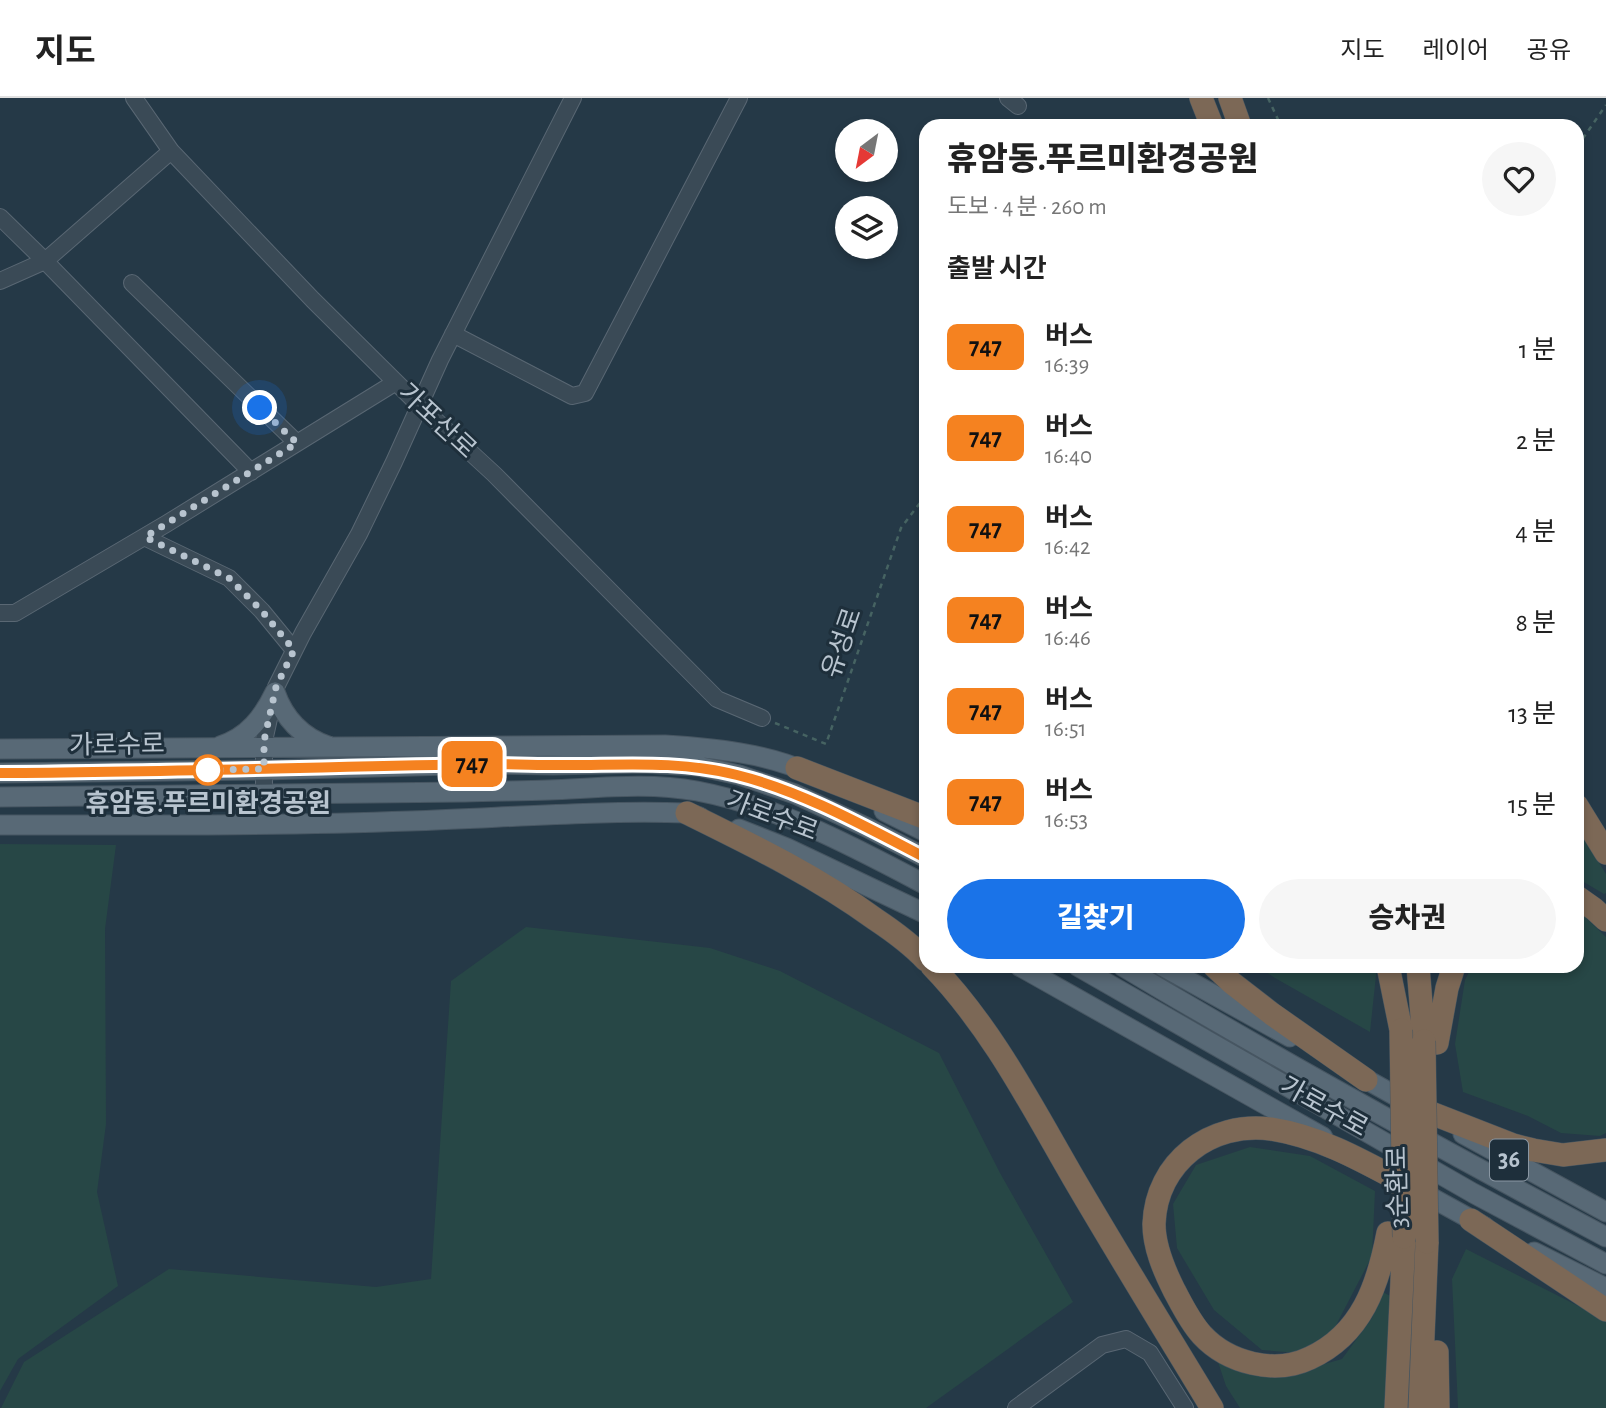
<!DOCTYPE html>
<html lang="ko">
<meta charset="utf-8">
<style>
:root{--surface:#fff;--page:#f6f6f6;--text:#222;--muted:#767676;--line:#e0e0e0;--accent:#1a73e8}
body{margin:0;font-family:"Alegreya Sans","Noto Sans KR",sans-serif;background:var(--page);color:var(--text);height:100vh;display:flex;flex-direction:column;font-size:26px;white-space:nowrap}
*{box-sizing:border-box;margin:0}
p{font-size:23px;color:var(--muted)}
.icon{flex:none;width:38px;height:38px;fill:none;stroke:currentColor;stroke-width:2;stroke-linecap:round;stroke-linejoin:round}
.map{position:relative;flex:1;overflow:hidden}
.sheet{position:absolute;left:919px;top:21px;width:665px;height:854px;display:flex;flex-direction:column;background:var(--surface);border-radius:21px;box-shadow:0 4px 10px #0003}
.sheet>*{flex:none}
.badge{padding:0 14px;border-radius:10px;font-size:24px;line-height:46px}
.needle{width:46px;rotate:212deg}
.controls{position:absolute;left:835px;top:21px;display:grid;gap:14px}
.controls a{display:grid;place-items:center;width:63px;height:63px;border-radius:50%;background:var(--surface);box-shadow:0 4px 10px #0003;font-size:35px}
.you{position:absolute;width:35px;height:35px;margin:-18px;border:5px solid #fff;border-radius:50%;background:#1a73e8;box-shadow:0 0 0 10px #1a73e833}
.map>.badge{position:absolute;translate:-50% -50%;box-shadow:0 0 0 4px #fff}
h2{padding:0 28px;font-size:26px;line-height:63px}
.round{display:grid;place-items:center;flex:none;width:74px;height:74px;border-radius:37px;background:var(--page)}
.headline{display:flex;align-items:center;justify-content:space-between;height:119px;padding:0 28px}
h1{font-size:33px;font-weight:800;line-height:52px}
.primary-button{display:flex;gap:14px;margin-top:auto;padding:14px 28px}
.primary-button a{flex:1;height:80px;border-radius:42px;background:var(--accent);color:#fff;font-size:28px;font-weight:800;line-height:80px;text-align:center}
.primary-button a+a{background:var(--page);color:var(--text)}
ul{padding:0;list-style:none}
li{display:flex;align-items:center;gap:21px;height:91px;padding:0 28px}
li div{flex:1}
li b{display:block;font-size:26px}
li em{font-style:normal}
li .badge{min-width:77px;font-weight:700;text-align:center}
header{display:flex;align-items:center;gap:42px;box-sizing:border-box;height:98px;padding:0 35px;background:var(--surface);border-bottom:2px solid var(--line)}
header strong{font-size:33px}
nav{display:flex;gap:38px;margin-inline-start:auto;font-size:24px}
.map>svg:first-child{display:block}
.green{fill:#274746}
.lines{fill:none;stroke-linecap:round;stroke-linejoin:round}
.minor-casing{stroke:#596773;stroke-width:18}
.major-casing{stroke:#475662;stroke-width:21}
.highway-casing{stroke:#445460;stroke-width:24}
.path{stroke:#466362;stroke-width:2.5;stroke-dasharray:5 5;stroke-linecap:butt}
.minor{stroke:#3a4a56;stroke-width:16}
.major{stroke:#586976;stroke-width:19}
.highway{stroke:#7c6856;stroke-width:23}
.highway-bridge-casing{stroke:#445460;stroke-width:24;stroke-linecap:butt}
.highway-bridge{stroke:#7c6856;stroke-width:23}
.line-casing{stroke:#fff;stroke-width:16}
.line{stroke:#f58220;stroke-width:10}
.walk{stroke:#b8c4cf;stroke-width:7;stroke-dasharray:0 12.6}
.stop-dot{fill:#fff;stroke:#f58220;stroke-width:3.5}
.labels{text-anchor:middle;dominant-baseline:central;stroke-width:6;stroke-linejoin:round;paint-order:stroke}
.shield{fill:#1e2f3b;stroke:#8a97a3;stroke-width:2}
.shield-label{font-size:24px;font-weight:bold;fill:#b8c4cf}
.street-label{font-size:26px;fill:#b8c4cf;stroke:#1e2f3b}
.stop-label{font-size:26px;font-weight:bold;fill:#b8c4cf;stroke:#1e2f3b}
</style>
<header>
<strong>지도</strong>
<nav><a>지도</a><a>레이어</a><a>공유</a></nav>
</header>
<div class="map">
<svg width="1606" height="1310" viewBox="0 0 1606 1310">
<rect width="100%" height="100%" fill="#253947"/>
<!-- green -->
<path class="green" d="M1577 729 1606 776V795L1604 796 1577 780Z
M0 746 116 747 105 831 106 1026 97 1094 118 1188 18 1261 0 1293Z
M1577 814 1582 816 1606 839V1035L1600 1038 1561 1035 1528 1018 1463 994 1455 946 1465 882 1472 868H1577Z
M526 829 710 850 780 873 939 955 1000 1075 1073 1204 926 1310H1L24 1264 169 1171 376 1189 431 1181 451 883Z
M1257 868H1377L1370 934 1275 880Z
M1250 1049 1310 1058 1375 1093 1372 1158 1333 1233 1298 1255 1262 1252 1214 1212 1177 1150 1173 1106 1196 1067Z
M1466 1151 1606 1222V1310H1458L1452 1181Z
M1383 1194 1392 1199 1386 1310H1240L1226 1288 1218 1264 1286 1277 1342 1261 1372 1220Z"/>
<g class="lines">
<defs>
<path id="minor" d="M134 0 171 53 313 202 419 307 494 376 717 601 762 620
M1008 0 1018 8
M171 53 45 163 251 374
M0 119 45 163 0 183
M132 185 297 345
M453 236 572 298 585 295 739 0
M144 439 229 480 262 513 294 552
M0 515H15L166 426 396 284
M264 726V643L276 589 303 535 359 436 394 364 440 262 573 0
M1016 1310 1102 1247 1126 1241 1150 1255 1185 1310"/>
<path id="major" d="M275 594C284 620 302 639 328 648
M220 648C248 639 263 619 275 594
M0 651 665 647C712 650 768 655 811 676
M0 675 264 672 486 666 553 667 643 665 697 668 739 677 795 696 866 729 926 760
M0 699C155 698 310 697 465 694 493 693 521 693 549 692 598 690 648 684 697 693 780 709 852 748 926 787
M884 713 926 734
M0 727C137 727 273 728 410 723 502 720 594 712 687 715L700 719
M739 731 787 750 926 816
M1019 868 1323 1039
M1077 868 1473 1095 1606 1166
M1122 868C1280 963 1443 1052 1606 1139
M1162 868 1290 939
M1353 974 1412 1007
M1463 1036 1606 1114
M1416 1091 1485 1129
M1534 1154 1606 1190"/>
<path id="highway" d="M1201 0 1212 28
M1230 0 1240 28
M797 670 926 720
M1577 708 1606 755
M687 715C752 747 816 778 875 821 893 833 911 846 926 862
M1577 799 1594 811 1606 822
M932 868C992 930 1031 1007 1074 1081 1119 1158 1166 1234 1212 1310
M1214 868 1232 885 1272 916 1366 982
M1388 868 1401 932
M1418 868 1424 943
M1437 945 1447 890 1454 868
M1413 1008 1513 1047 1533 1052 1563 1057 1606 1052
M1471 1122 1606 1212
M1388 1135C1378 1187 1362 1236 1310 1260 1275 1277 1228 1265 1202 1237 1190 1224 1182 1207 1174 1192 1164 1172 1154 1149 1154 1126 1156 1064 1211 1023 1271 1031 1323 1039 1368 1066 1413 1090
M1437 1254 1438 1310
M1396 1310 1404 1139
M1420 1310 1427 1144"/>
</defs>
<!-- minor casing -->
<use href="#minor" class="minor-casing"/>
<!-- major casing -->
<use href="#major" class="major-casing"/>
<!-- highway casing -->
<use href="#highway" class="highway-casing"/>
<!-- path -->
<path class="path" d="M1268 0 1281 28
M1577 49 1606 7
M775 625 826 646 901 430 926 397"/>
<!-- minor -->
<use href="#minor" class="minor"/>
<!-- major -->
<use href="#major" class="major"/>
<!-- highway -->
<use href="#highway" class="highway"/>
<defs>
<path id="highway-bridge" d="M1401 932 1404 1139
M1424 943 1427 1144"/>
</defs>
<!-- highway-bridge casing -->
<use href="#highway-bridge" class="highway-bridge-casing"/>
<!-- highway-bridge -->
<use href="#highway-bridge" class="highway-bridge"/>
</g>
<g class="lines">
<defs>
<path id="line" d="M0 675C161 674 322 669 483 666 506 666 529 667 552 667 617 668 672 661 737 677 802 693 866 729 926 760"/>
</defs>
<!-- line casing -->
<use href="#line" class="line-casing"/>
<!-- line -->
<use href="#line" class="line"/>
<!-- walk -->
<path class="walk" d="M208 672 264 671V643L276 589 294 552 262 513 229 480 145 439 297 345 260 310"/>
</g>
<!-- markers -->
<circle class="stop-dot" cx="208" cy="672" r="14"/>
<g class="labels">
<!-- shield labels -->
<rect class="shield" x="1490" y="1041.5" width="38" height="41" rx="5"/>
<g class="shield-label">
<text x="1509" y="1062">36</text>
</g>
<!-- street labels -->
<g class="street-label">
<text transform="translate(437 323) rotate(43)">가포산로</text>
<text transform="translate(842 545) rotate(-71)">유성로</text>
<text transform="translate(117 647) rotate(-1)">가로수로</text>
<text transform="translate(772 718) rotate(21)">가로수로</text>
<text transform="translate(1324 1009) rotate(29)">가로수로</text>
<text transform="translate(1398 1089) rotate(-91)">3순환로</text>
</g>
<!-- stop labels -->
<g class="stop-label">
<text x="208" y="706">휴암동.푸르미환경공원</text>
</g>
</g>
</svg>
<div class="controls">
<a><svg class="needle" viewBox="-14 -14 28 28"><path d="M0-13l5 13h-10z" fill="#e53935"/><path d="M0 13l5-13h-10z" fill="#767676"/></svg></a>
<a><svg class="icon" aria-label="layers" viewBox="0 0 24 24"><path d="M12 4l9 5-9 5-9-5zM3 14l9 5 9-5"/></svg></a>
</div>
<div class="you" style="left:260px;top:310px"></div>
<b class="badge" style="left:472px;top:666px;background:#f58220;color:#111">747</b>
<section class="sheet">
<div class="headline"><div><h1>휴암동.푸르미환경공원</h1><p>도보 · 4 분 · 260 m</p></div><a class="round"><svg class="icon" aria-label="heart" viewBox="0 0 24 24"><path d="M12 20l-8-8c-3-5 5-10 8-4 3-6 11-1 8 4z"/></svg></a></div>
<h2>출발 시간</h2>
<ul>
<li><span class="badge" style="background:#f58220;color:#111">747</span><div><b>버스</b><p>16:39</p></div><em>1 분</em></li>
<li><span class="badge" style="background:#f58220;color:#111">747</span><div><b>버스</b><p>16:40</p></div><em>2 분</em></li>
<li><span class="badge" style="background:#f58220;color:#111">747</span><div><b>버스</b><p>16:42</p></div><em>4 분</em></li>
<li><span class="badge" style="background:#f58220;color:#111">747</span><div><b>버스</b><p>16:46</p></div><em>8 분</em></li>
<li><span class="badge" style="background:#f58220;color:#111">747</span><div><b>버스</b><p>16:51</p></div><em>13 분</em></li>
<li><span class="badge" style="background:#f58220;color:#111">747</span><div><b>버스</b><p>16:53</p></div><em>15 분</em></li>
</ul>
<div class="primary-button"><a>길찾기</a><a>승차권</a></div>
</section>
</div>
